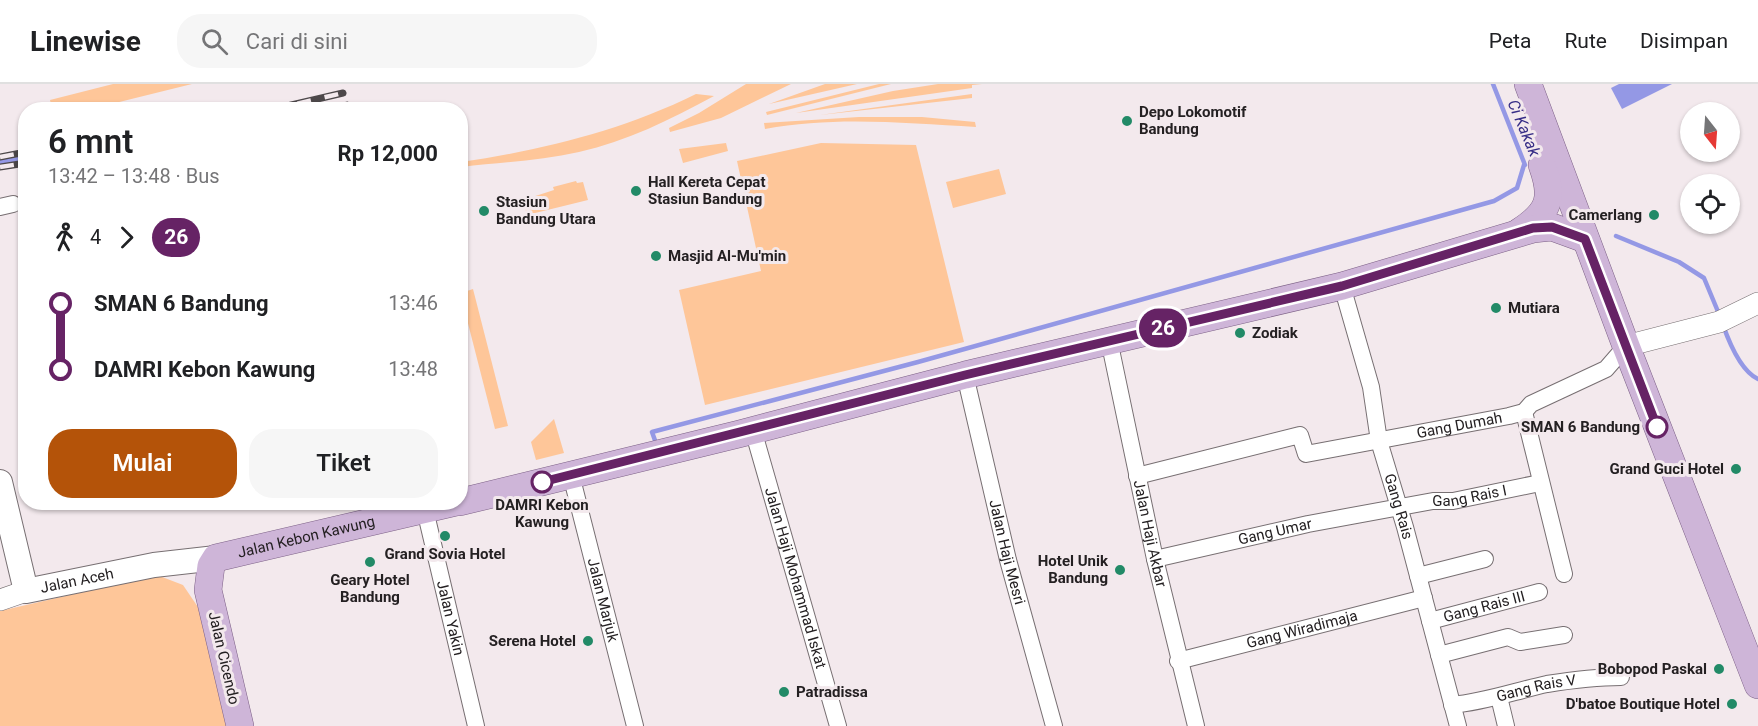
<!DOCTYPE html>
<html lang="id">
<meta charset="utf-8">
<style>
:root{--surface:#fff;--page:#f6f6f6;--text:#202124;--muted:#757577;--line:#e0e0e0;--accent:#b45309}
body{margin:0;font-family:Roboto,sans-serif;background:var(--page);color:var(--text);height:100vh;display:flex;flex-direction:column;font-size:22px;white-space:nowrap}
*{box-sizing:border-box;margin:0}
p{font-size:20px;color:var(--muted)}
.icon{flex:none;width:33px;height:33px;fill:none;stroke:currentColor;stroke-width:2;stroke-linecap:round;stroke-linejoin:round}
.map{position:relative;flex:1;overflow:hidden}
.details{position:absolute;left:18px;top:18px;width:450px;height:408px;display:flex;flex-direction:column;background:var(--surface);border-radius:24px;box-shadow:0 2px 4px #0004}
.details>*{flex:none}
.badge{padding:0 12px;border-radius:20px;font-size:21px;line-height:39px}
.needle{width:39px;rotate:163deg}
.buttons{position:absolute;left:1680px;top:18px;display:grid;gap:12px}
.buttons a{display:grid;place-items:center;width:60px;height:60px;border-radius:50%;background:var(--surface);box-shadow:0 2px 4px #0004;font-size:30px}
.map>.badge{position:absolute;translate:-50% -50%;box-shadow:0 0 0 3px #fff}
.legs{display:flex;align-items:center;gap:9px;height:66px;padding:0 30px;font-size:20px}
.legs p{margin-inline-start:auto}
.summary{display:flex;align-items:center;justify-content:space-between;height:102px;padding:0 30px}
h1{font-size:33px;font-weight:600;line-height:45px}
.action{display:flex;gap:12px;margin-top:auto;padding:12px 30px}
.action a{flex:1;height:69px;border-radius:24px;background:var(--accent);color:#fff;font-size:24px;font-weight:600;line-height:69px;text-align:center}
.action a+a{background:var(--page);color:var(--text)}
ul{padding:0 30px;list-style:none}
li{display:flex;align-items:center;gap:21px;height:66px;font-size:22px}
li i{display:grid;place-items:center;width:9px;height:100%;margin:0 8px;background:currentColor}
li i::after{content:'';width:15px;height:15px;margin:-8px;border:4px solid;border-radius:50%;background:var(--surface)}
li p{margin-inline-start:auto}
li:first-child i{background:linear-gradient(#0000 50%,currentColor 0)}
li:last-child i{background:linear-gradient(currentColor 50%,#0000 0)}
header{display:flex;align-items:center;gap:36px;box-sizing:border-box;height:84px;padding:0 30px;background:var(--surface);border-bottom:2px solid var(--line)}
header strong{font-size:28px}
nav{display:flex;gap:33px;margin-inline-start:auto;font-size:21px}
.search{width:420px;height:54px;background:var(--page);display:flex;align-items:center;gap:15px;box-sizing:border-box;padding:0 21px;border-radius:24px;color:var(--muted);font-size:22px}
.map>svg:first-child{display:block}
.green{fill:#fec699}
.water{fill:#9498e5}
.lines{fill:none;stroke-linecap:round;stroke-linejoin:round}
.stream{stroke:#9498e5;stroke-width:4.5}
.minor-casing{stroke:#776f72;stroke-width:18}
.tertiary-casing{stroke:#776f72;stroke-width:22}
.secondary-casing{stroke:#776f72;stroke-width:26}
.primary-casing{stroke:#7d6187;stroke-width:28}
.minor{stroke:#fff;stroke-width:16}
.tertiary{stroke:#fff;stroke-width:21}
.secondary{stroke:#fff;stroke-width:24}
.primary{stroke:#ceb5d8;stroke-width:27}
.rail-casing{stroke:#4d484a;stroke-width:7}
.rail{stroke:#f3e9ed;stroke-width:4.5;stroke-dasharray:14;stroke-linecap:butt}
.line-1-casing{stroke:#fff;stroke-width:14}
.line-1{stroke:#662365;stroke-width:9}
.poi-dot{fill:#228a67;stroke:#f3e9ed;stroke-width:2}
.stop-1-dot{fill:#fff;stroke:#662365;stroke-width:3}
.labels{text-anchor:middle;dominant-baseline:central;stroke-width:6;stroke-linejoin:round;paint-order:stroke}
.poi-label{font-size:15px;font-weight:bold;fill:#242022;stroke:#f3e9ed;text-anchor:start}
.street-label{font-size:15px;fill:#242022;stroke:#f3e9ed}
.stop-label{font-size:15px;font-weight:bold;fill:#242022;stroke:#f3e9ed;text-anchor:end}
.water-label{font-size:16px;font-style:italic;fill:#362d86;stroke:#f3e9ed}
</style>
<header>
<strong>Linewise</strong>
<div class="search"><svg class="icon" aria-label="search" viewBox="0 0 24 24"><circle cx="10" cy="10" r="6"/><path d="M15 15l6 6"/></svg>Cari di sini</div>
<nav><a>Peta</a><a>Rute</a><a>Disimpan</a></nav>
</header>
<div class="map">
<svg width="1758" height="642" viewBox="0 0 1758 642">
<rect width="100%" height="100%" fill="#f3e9ed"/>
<!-- green -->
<path class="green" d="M113 0H192L91 25H52L50 16Z
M746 0H791L721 34 670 48 669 44 699 29Z
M825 0H857L769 20Z
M879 0H891L767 31 766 28Z
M938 0H982L972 1V4L796 29 893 7Z
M696 10 714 12C670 36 627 57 579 68 540 77 500 78 461 83V78C542 66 621 47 696 10Z
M972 10V14L820 31Z
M859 33H922L975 38 976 43C906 39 834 32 765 45L764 39Z
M726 59 728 67 683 79 679 65Z
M821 59 916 61 964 258 705 321 679 206 761 187 737 77Z
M999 85 1006 110 953 124 946 98Z
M576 97 577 99 583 98 588 116 527 131 523 116 554 106 553 103Z
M473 205 508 342 495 345 461 212V209Z
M554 335 564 369 536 376 531 358Z
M157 491 183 501 202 529 228 642H0V527Z"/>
<!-- water -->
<path class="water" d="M1619 0H1672L1622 25 1611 4Z"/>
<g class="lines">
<!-- stream -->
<path class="stream" d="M1493 0 1525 81
M0 78 26 74
M1616 152 1679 178 1704 194 1719 230
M1723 241C1729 258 1741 287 1758 295
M657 362 652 348 918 278 1494 117 1517 104 1524 81"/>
<defs>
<g id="minor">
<path d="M0 123 13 120"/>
<path id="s1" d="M1342 202 1371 303 1379 357 1405 443 1458 642"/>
<path id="s2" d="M1109 256 1155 475 1196 642"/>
<path id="s3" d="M965 291 1008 476 1054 642"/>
<path d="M1524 328 1564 490"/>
<path id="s4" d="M753 346 838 642"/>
<path id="s5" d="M571 391 635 642"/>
<path id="s6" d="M1137 392 1300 351 1306 370 1509 332 1524 328 1531 320 1606 285 1626 262"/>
<path id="s7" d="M425 426 476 642"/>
<path id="s8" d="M1155 475 1308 440 1433 417H1453L1540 399"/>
<path d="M1418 492 1485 475"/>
<path id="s9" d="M1430 537 1539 508"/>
<path d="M1439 571 1508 553 1520 558 1564 551"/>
<path id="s10" d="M1178 577 1424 514"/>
<path d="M1499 613 1506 642"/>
<path id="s11" d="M1452 621C1485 618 1515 607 1547 600 1572 596 1596 593 1621 593"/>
</g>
<path id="tertiary" d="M1626 262 1719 238 1758 219
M0 516 26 507"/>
<g id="secondary">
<path id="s12" d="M0 398 26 507 154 481 216 474"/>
</g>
<g id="primary">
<path d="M1528 0 1626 262 1758 601"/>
<path d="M1519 148C1550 128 1554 114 1542 81"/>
<path d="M460 418 739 350 965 291 1342 202 1533 145 1552 143 1585 155"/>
<path id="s13" d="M240 642 208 506 211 482 216 474 456 418"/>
</g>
</defs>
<!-- minor casing -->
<use href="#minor" class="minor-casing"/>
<!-- tertiary casing -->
<use href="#tertiary" class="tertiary-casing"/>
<!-- secondary casing -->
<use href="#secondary" class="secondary-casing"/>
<!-- primary casing -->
<use href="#primary" class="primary-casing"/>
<!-- minor -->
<use href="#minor" class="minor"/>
<!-- tertiary -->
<use href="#tertiary" class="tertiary"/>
<!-- secondary -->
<use href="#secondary" class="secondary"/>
<!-- primary -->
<use href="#primary" class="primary"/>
<defs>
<path id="rail" d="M270 26 343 9
M329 26 347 21
M0 73 26 68
M0 83 26 79"/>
</defs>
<!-- rail casing -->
<use href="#rail" class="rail-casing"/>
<!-- rail -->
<use href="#rail" class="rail"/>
</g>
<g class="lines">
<defs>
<path id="line-1" d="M542 398 965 291 1342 202 1533 144 1552 143 1585 155 1657 343"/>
</defs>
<!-- line-1 casing -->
<use href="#line-1" class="line-1-casing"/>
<!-- line-1 -->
<use href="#line-1" class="line-1"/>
</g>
<!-- markers -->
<g class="poi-dot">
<circle cx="1127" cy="37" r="6"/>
<circle cx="636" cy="107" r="6"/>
<circle cx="484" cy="127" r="6"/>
<circle cx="1654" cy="131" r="6"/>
<circle cx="656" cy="172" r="6"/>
<circle cx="1496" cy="224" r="6"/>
<circle cx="1240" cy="249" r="6"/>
<circle cx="1736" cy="385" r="6"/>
<circle cx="445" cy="452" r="6"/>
<circle cx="370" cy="478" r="6"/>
<circle cx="1120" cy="486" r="6"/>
<circle cx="588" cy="557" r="6"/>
<circle cx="1719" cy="585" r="6"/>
<circle cx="784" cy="608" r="6"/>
<circle cx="1732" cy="620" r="6"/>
</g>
<g class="stop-1-dot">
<circle cx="1657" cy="343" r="10"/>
<circle cx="542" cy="398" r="10"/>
</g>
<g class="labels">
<!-- poi labels -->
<g class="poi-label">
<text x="1139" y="28">Depo Lokomotif<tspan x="1139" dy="17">Bandung</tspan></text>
<text x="648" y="98">Hall Kereta Cepat<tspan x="648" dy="17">Stasiun Bandung</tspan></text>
<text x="496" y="118">Stasiun<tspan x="496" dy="17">Bandung Utara</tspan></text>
<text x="1642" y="131" text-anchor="end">Camerlang</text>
<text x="668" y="172">Masjid Al-Mu'min</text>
<text x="1508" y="224">Mutiara</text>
<text x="1252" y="249">Zodiak</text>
<text x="1724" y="385" text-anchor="end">Grand Guci Hotel</text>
<text x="445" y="470" text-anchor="middle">Grand Sovia Hotel</text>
<text x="1108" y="477" text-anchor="end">Hotel Unik<tspan x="1108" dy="17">Bandung</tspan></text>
<text x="370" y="496" text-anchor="middle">Geary Hotel<tspan x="370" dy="17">Bandung</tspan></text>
<text x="576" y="557" text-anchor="end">Serena Hotel</text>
<text x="1707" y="585" text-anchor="end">Bobopod Paskal</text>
<text x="796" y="608">Patradissa</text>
<text x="1720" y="620" text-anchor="end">D'batoe Boutique Hotel</text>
</g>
<!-- street labels -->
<g class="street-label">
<text stroke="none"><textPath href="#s6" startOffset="344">Gang Dumah</textPath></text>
<text stroke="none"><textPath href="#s8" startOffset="321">Gang Rais I</textPath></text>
<text stroke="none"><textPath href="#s1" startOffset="228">Gang Rais</textPath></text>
<text stroke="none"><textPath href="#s8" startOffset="123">Gang Umar</textPath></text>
<text stroke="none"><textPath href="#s2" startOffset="198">Jalan Haji Akbar</textPath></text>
<text stroke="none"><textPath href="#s13" startOffset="266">Jalan Kebon Kawung</textPath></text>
<text stroke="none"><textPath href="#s3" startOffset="182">Jalan Haji Mesri</textPath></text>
<text stroke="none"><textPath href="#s4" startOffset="154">Jalan Haji Mohammad Iskat</textPath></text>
<text stroke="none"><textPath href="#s12" startOffset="164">Jalan Aceh</textPath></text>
<text stroke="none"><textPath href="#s5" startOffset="129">Jalan Marjuk</textPath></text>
<text stroke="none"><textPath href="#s9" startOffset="56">Gang Rais III</textPath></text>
<text stroke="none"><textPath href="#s7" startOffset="111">Jalan Yakin</textPath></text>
<text stroke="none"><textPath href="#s10" startOffset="128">Gang Wiradimaja</textPath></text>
<text transform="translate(224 574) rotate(77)">Jalan Cicendo</text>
<text stroke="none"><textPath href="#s11" startOffset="86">Gang Rais V</textPath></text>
</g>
<!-- stop labels -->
<g class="stop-label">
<text x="1640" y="343">SMAN 6 Bandung</text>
<text x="542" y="421" text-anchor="middle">DAMRI Kebon<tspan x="542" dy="17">Kawung</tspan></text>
</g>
<!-- water labels -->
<g class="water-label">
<text transform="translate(1524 44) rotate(67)">Ci Kakak</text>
</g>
</g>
</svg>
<div class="buttons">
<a><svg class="needle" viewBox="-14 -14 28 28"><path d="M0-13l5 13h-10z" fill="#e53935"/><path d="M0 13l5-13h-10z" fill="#757577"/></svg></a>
<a><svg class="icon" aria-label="locate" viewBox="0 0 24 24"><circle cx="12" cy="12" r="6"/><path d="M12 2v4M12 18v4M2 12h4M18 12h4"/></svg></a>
</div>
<b class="badge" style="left:1163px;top:244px;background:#662365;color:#fff">26</b>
<section class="details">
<div class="summary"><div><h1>6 mnt</h1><p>13:42 – 13:48 · Bus</p></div><b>Rp 12,000</b></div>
<div class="legs"><svg class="icon" aria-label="walk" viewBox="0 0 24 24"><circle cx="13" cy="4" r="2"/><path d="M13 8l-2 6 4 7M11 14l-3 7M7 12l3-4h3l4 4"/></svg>4<svg class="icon" aria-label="forward" viewBox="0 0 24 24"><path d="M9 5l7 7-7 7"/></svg><b class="badge" style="background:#662365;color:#fff">26</b></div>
<ul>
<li><i style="color:#662365"></i><b>SMAN 6 Bandung</b><p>13:46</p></li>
<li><i style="color:#662365"></i><b>DAMRI Kebon Kawung</b><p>13:48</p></li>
</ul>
<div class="action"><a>Mulai</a><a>Tiket</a></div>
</section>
</div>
